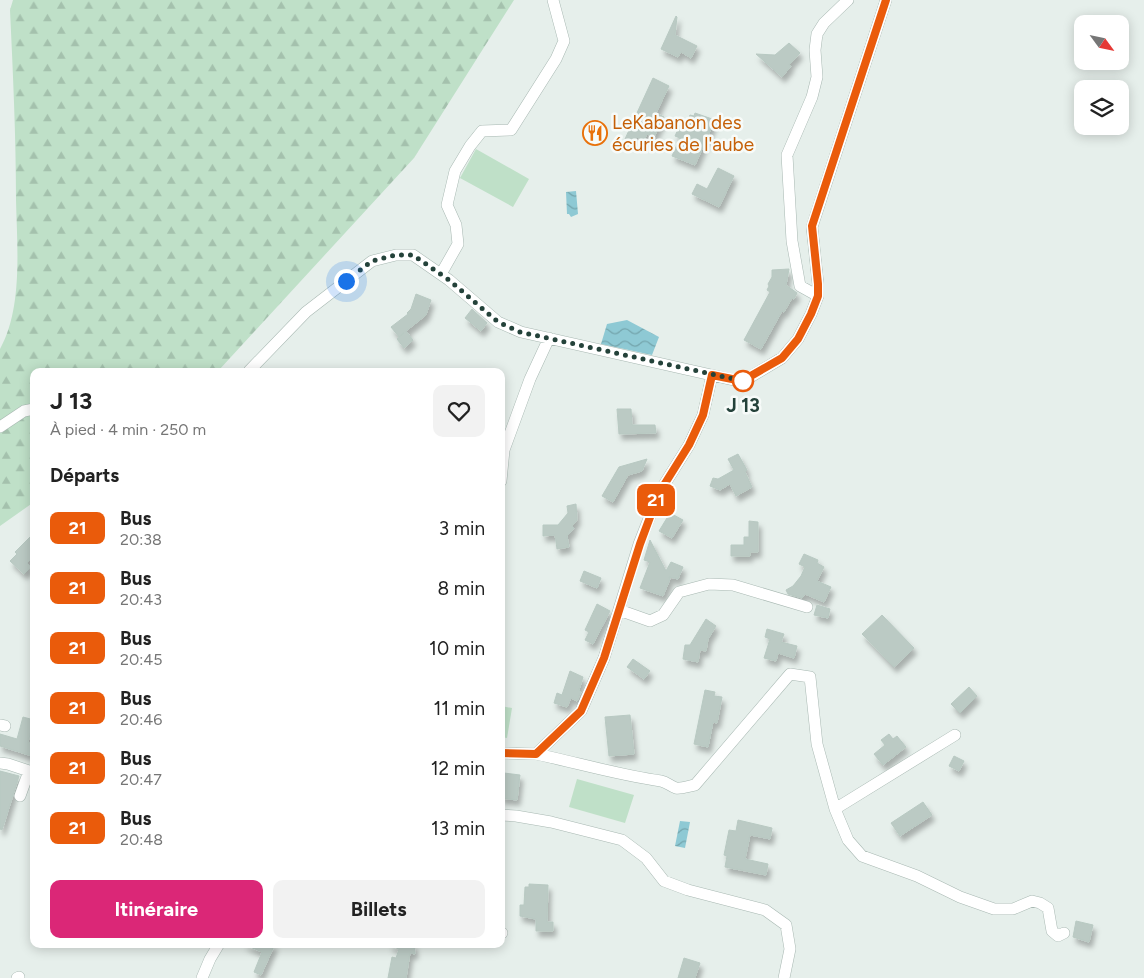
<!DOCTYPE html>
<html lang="fr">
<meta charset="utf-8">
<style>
:root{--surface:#fff;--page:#f2f2f2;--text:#222;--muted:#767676;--accent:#db2777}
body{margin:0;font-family:Figtree,sans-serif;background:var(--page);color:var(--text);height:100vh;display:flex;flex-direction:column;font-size:19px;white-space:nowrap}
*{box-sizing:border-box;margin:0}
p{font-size:16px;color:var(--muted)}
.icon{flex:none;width:28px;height:28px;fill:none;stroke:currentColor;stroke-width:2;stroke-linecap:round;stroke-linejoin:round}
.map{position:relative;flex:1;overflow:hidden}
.drawer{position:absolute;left:30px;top:368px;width:475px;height:580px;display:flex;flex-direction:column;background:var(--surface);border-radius:10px;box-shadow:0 2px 12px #0003}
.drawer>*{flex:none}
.badge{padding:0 10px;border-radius:8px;font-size:18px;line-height:32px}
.needle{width:32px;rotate:123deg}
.buttons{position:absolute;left:1074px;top:15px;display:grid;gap:10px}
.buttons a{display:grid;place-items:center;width:55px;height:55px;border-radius:10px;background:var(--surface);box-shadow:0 2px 12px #0003;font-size:25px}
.you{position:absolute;width:25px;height:25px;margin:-12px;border:4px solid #fff;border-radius:50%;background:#1a73e8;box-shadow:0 0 0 8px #1a73e833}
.map>.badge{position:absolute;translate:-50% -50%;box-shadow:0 0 0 2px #fff}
h2{padding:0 20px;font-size:19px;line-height:45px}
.round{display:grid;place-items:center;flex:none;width:52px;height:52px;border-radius:10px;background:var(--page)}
.head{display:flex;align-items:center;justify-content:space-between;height:85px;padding:0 20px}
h1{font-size:24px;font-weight:700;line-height:38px}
.cta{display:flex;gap:10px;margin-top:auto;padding:10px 20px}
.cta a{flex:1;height:58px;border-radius:10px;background:var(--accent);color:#fff;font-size:20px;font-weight:700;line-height:58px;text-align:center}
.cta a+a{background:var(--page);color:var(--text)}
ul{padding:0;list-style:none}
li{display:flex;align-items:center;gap:15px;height:60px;padding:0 20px}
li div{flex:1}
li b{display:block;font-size:19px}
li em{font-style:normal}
li .badge{min-width:55px;font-weight:700;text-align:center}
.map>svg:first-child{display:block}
.forest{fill:url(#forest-firs)}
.pitch{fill:#bfe0c8}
.water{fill:url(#water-waves)}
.building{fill:#bbcac4;stroke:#b8c9c2;filter:url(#shadow)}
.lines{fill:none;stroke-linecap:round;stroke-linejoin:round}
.minor-casing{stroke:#a8b8b2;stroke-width:12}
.minor{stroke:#fff;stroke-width:11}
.line-casing{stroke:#fff;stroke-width:11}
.line{stroke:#ea5b0b;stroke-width:8}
.walk{stroke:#24423a;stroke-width:5;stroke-dasharray:0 9}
.stop-dot{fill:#fff;stroke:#ea5b0b;stroke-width:2.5}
.labels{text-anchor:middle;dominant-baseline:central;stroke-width:5;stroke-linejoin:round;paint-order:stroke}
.food-label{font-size:19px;fill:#c56008;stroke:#f7fbf9;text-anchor:start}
.stop-label{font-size:19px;font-weight:bold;fill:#24423a;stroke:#f7fbf9}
</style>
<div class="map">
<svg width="1144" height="978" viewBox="0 0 1144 978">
<defs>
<pattern id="forest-firs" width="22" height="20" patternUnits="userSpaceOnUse" patternTransform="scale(1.25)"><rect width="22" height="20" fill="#bfe0c8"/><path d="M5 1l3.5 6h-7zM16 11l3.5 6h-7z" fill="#a4c1ad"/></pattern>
<pattern id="water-waves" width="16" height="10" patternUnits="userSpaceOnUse" patternTransform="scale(1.25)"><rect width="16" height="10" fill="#8ec9d4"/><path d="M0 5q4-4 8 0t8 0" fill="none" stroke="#74a5ad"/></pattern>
<filter id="shadow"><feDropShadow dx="3" dy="5.5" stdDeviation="2.5" flood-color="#0004"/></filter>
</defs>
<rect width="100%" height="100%" fill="#e6efeb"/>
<!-- forest -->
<path class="forest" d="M13 0H514L414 158 219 370 34 371V502L0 526V349C23 308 17 246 16 200 16 137 13 74 10 10Z"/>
<!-- pitch -->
<path class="pitch" d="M476 149 529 179 513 207 460 178Z
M501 706 512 708 507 738 501 737Z
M577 779 634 795 625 823 569 807Z"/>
<!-- water -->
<path class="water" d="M576 191 578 214 571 217 569 214H567L566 192Z
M627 320 659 337 652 355 601 344 607 324Z
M680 821 690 822 685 848 675 846Z"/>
<!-- building -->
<path class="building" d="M676 16 677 17 675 35 697 46 691 58 681 52 678 57 661 49Z
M789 43 800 53 789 65 791 66 782 77 756 54 775 55Z
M653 78 669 86 656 113 664 117 654 137 647 134 644 141 637 137 634 143 625 139Z
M695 113 715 120 695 165 672 156 680 138 675 136 680 125 685 127 690 115 694 116Z
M718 168 734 176 719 207 692 194 697 184 707 189Z
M789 269 786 285 797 293 794 299 792 298 784 312 782 311 761 349 744 340 770 292 767 290 769 286 768 284 772 277V270Z
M416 294 431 300 426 315 406 331 413 340 404 348 397 339 404 333 399 337 391 327 408 314 407 313 411 309Z
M472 309 487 323 481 331 465 318Z
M617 409H631L632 425H655L656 433 619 434Z
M738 454 747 470 745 472 752 487 736 496 730 484 720 490 710 486 713 478 718 479 734 470 728 459Z
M647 459 642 471 628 475 613 502 602 496 619 467Z
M576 504 577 520 572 526 574 528 567 536 569 547 557 549 555 535 543 536V525H558L568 513 567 506Z
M670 513 683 520 672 538 659 531Z
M749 521 758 522V552H750V556H731V545H744V537H749Z
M34 533V556L27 563 31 567 24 574 10 561 17 554 15 552Z
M650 540 666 571 671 562 683 567 678 579 669 577 670 579 663 596 640 588 650 562 644 560Z
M804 554 818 560 817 563 824 567 817 581 831 587 824 602 805 594 802 598 788 594 786 590 793 586 801 576 805 567 799 564Z
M584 571 601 578 597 588 580 581Z
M597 604 610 611 593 644 585 640 589 632 585 630Z
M817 605 830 609 828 618 814 615Z
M882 615 914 648 894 667 862 634Z
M706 619 716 626 708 639 706 651 700 650 698 662 683 659 685 645H690Z
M767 629 784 634 781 642 797 646 794 658 778 653 776 661 764 658 770 639 765 637Z
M633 659 650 671 644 679 627 667Z
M570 671 583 677 579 690 581 692 577 701 571 698 567 707 554 703 557 693 562 695Z
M969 687 977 696 960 713 951 704Z
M705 690 715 692 714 696 722 697 717 723 713 722 708 747 694 744Z
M630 715 634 754 609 756 605 717Z
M23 717 34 720 28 742 34 744 32 756 0 746V734L17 739Z
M889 734 893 739 897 736 906 747 883 765 874 754 885 745 881 740Z
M954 756 964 761 959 771 949 766Z
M0 771 19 776 2 830 0 829Z
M504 773 520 775 517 800 501 798V784H503Z
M923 802 932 815 900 836 891 823Z
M738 820 772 828 770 839 750 835 745 859 768 864 766 875 725 867 727 856 724 855 729 830 736 831Z
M529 884 548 885 547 922H553V931H536V919L520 916V905H524L525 887H529Z
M1076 921 1093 925 1089 942 1073 937Z
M243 944H275L261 975 254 972 262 952Z
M389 944H414L415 954 410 953 406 978H388L392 957 396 958 399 949 389 945Z
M684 958 700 963 695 978H678Z"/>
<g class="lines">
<defs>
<path id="minor" d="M441 274 458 244 456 225 447 205 455 171 470 146 482 131 511 130 556 59 564 41 553 0
M818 296 800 286 792 241 787 155 812 97 817 77 815 50 817 34 824 23 848 0
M249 371 306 312 372 261 396 255H413L449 280 498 322 521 332 738 381 747 379 782 358 798 339 811 314 818 296V284L812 227 886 0
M0 427 24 411 34 409
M501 481 504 450 530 379 549 338
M619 610 650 621 663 615 679 592 709 584 733 585 807 607
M0 725 5 726
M501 753 536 754 581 711 604 658 639 544 659 493 689 445 703 415 712 375
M536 754C578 763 619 775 661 781 667 782 670 786 676 788 681 789 689 786 695 785L790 674 810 677 817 744 835 809 955 735
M0 763 8 764 29 771 20 796
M835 809 848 840 862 856 917 876 960 897 994 909H1013L1032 901 1040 903 1048 908 1052 931 1058 936 1064 933
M501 815 516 816 551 822 622 840 646 858 664 881 688 890 765 910 786 925 790 949 784 978
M501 933H502
M17 978 19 977
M202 978 210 959 219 944"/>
</defs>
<!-- minor casing -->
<use href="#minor" class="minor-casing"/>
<!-- minor -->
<use href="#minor" class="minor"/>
</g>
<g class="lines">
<defs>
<path id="line" d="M501 753 536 754 581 711 604 658 640 544 659 493 689 445 703 415 712 375 742 381 782 358 798 339 811 314 818 296V284L812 226 886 0"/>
</defs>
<!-- line casing -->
<use href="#line" class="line-casing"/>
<!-- line -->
<use href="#line" class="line"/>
<!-- walk -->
<path class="walk" d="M346 281 372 261 396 255H413L449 280 498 322 520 332 743 381"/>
</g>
<!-- icons -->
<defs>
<symbol id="restaurant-ring" viewBox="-11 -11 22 22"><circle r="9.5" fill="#f7fbf9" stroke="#e8710a" stroke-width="1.5"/><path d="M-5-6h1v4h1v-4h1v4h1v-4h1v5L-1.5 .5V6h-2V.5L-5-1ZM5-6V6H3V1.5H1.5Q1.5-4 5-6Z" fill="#e8710a"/></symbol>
</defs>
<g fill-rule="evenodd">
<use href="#restaurant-ring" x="581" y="119" width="28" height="28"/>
</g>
<!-- markers -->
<circle class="stop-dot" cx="743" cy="381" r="10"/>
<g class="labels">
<!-- food labels -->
<g class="food-label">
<text x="612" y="122">LeKabanon des<tspan x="612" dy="22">écuries de l'aube</tspan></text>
</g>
<!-- stop labels -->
<g class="stop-label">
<text x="743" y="405">J 13</text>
</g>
</g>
</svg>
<div class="buttons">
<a><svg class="needle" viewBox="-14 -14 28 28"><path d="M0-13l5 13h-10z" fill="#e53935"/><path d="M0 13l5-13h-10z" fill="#767676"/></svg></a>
<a><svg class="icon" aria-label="layers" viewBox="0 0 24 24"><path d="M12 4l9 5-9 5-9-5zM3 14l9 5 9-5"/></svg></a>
</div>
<div class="you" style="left:346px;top:281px"></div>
<b class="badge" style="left:656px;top:500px;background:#ea5b0b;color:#fff">21</b>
<section class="drawer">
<div class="head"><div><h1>J 13</h1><p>À pied · 4 min · 250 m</p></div><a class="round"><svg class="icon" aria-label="heart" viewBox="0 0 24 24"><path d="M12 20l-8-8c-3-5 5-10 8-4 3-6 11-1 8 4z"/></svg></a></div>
<h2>Départs</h2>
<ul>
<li><span class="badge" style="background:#ea5b0b;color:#fff">21</span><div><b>Bus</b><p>20:38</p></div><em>3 min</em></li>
<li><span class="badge" style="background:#ea5b0b;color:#fff">21</span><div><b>Bus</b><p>20:43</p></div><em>8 min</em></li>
<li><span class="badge" style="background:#ea5b0b;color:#fff">21</span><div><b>Bus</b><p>20:45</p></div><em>10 min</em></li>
<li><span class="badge" style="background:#ea5b0b;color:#fff">21</span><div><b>Bus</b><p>20:46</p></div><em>11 min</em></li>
<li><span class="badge" style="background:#ea5b0b;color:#fff">21</span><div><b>Bus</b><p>20:47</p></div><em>12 min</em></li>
<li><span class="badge" style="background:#ea5b0b;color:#fff">21</span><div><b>Bus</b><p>20:48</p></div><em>13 min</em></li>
</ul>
<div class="cta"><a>Itinéraire</a><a>Billets</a></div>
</section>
</div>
